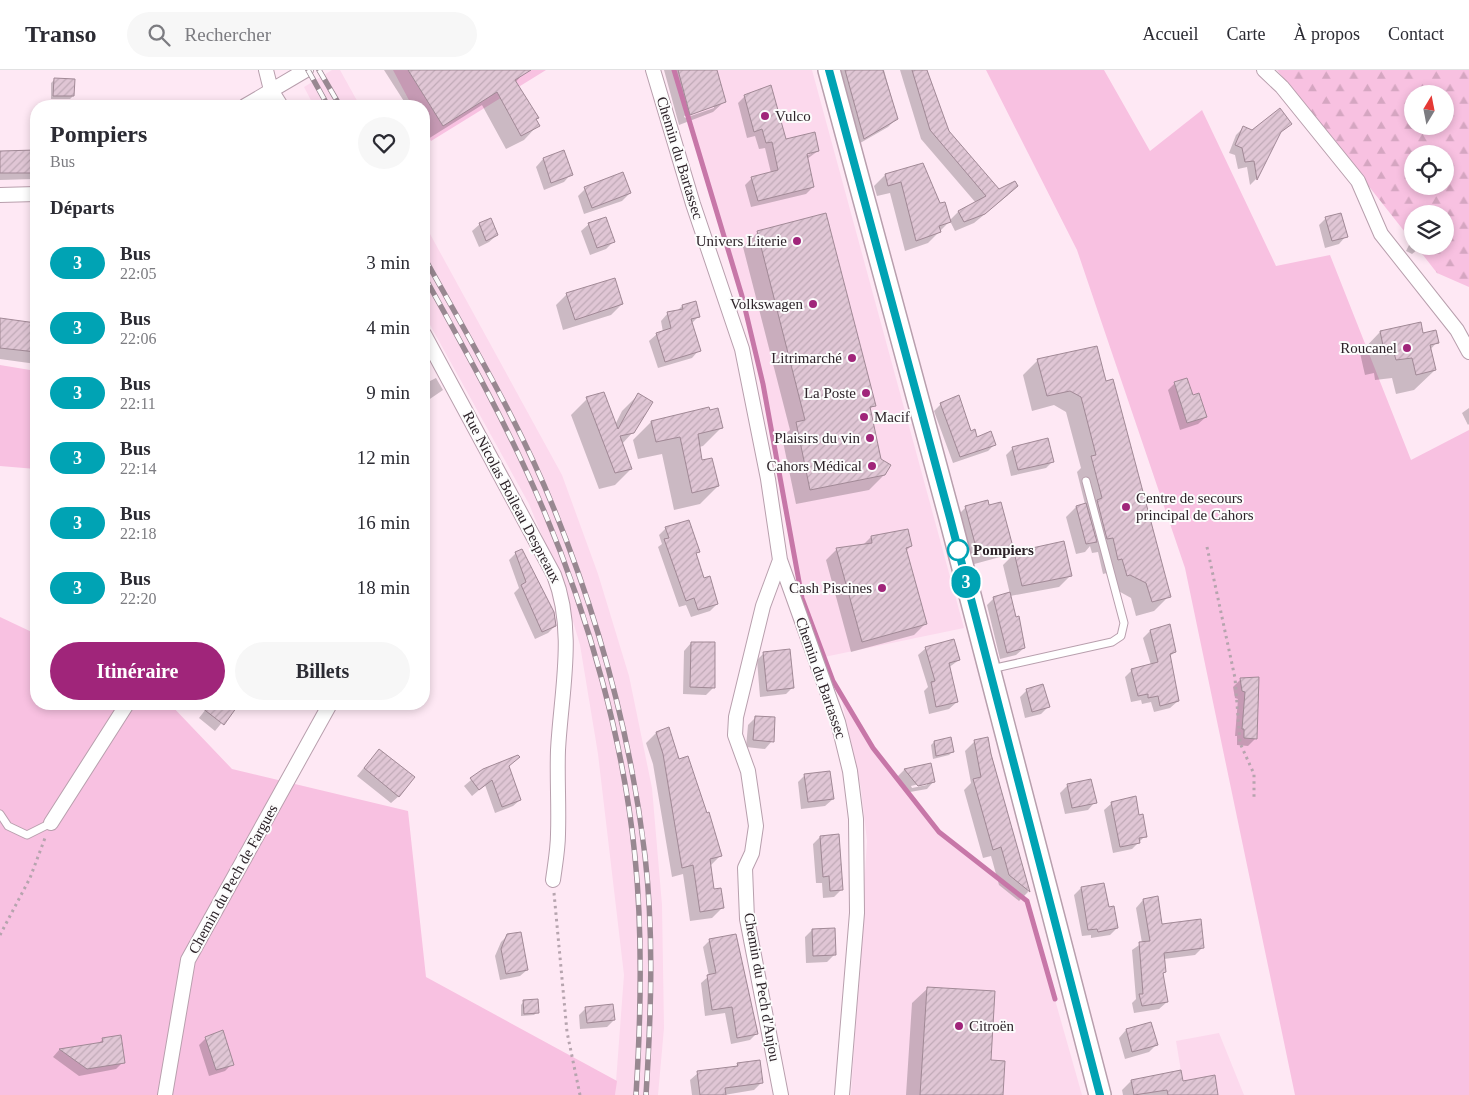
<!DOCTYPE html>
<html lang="fr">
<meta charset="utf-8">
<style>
:root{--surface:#fff;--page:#f7f7f7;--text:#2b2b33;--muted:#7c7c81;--line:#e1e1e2;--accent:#a0257a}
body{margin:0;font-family:"Times New Roman",serif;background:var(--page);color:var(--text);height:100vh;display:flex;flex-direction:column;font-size:19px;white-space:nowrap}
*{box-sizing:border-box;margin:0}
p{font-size:16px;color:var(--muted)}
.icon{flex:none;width:28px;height:28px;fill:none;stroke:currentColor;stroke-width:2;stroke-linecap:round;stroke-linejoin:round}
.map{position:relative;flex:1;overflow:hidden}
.details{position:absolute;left:30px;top:30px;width:400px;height:610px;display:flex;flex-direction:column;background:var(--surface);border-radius:20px;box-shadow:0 2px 8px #0003}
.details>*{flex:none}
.badge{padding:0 10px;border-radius:16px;font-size:18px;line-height:32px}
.needle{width:32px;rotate:10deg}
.buttons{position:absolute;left:1404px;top:15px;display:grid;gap:10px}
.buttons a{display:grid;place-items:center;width:50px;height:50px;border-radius:50%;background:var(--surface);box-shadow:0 2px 8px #0003;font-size:25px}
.map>.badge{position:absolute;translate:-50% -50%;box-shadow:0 0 0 2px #fff}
h2{padding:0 20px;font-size:19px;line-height:45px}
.round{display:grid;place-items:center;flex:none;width:52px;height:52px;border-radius:26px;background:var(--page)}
.headline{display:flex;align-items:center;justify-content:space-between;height:85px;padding:0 20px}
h1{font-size:24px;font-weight:700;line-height:38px}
.cta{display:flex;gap:10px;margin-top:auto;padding:10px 20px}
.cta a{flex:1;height:58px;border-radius:30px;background:var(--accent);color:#fff;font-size:20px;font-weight:700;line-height:58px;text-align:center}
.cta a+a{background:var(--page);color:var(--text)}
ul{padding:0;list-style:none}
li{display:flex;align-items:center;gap:15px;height:65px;padding:0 20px}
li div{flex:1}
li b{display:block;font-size:19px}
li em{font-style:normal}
li .badge{min-width:55px;font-weight:700;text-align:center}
header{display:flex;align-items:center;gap:30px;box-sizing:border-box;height:70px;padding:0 25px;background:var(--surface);border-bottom:1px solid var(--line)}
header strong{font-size:24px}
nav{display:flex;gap:28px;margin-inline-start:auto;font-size:18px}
.search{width:350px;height:45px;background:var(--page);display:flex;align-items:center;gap:12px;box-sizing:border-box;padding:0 18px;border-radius:28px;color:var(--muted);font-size:19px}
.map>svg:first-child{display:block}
.built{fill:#fcd9ed}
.grass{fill:#f8c1e1}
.forest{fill:url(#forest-firs);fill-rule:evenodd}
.shadow{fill:#0003;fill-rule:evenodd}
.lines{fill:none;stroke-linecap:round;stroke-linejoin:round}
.stream{stroke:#c777a8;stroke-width:5}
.building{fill:url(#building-hatch);stroke:#a18996}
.service-casing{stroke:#b89fad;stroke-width:9}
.minor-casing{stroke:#b89fad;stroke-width:16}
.primary-casing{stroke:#b89fad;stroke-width:24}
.path{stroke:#b6a4ae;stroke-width:3;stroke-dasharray:2.5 4;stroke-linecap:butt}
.service{stroke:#fff;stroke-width:7}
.minor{stroke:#fff;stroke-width:14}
.primary{stroke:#fff;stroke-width:21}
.rail-casing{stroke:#988891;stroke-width:5.5}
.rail{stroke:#fcfcfc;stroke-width:4;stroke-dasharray:11;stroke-linecap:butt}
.line-casing{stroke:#fff;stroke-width:11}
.line{stroke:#00a3b4;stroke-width:8}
.poi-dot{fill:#a0257a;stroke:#fcfcfc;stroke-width:2}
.stop-dot{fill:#fff;stroke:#00a3b4;stroke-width:2.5}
.labels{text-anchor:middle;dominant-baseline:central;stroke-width:4;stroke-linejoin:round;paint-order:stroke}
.poi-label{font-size:15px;fill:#2d2329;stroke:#fcfcfc;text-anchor:end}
.street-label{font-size:15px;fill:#2d2329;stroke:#fcfcfc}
.stop-label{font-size:15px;font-weight:bold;fill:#2d2329;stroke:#fcfcfc;text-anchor:start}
</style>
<header>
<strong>Transo</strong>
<div class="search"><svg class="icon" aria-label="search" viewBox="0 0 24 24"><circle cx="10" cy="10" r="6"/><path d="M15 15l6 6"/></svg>Rechercher</div>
<nav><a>Accueil</a><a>Carte</a><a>À propos</a><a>Contact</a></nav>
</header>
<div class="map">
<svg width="1469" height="1025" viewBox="0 0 1469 1025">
<defs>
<pattern id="forest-firs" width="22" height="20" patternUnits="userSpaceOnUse" patternTransform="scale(1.25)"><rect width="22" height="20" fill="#f8c1e1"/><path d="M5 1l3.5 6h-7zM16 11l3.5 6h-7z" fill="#d5a6c1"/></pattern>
<pattern id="building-hatch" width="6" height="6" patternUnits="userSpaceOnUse" patternTransform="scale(1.25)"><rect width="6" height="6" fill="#e0c6d5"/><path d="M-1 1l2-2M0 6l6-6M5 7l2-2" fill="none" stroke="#c0aab7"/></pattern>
</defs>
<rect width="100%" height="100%" fill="#fee8f4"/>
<!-- built -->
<path class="built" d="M332 0H340L360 36H314L304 17Z
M674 0H812L964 558 824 587 802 528 763 314 742 226Z
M424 153 562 405 598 504 629 606 652 718 662 835 664 958 658 1025H615L624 905 598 684 580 575 562 514 529 434 424 244Z
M840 622 873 678 939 762 1027 831 1082 1025H851L867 771 861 719Z
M1219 963 1244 1025H1185L1176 971Z"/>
<!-- grass -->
<path class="grass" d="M393 0H546L431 71 424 57V36H412Z
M986 0H1104L1150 81 1202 40 1276 196 1330 185 1411 390 1469 360V1025H1295L1185 498 1077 180Z
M0 295 36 301V399L0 396Z
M0 547 36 564V634H170L232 699 408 741 426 907 617 1011 615 1025H0Z"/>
<!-- forest -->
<path class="forest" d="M1277 0H1469V217L1437 203 1416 176H1445V144H1412V171ZM1412 24H1445V56H1412ZM1412 84H1445V116H1412Z"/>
<!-- shadow -->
<path class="shadow" d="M384 0H526L515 13 538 55 524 70 506 79 482 35 428 69 424 63V36H407Z
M664 0H716L725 31 713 42 679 55ZM714 35V38L685 48 684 46Z
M834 0H884L897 48 888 57 855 76Z
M900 0H927L948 61 999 121 1008 125 974 153 955 161 950 151 928 173 905 181 890 123 877 126 874 116 885 105 922 95 939 135 949 151 958 142 976 133 921 69Z
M54 10 73 26 70 29H51V13Z
M745 26 785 70 818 81 807 89 813 117 806 124 751 137 745 115 752 108 771 103 765 78 759 79 755 66 747 68 738 33ZM811 82V84L801 87Z
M1290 54 1279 64 1256 109 1250 115 1247 97 1238 99 1235 85 1229 83 1236 65 1243 58 1252 61Z
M36 81V106L33 109 0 110V82Z
M563 82 571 104 564 112 544 120 536 97 543 89Z
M585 119 630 123 622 131 584 144 578 126Z
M1326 148 1346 166 1339 174 1325 178 1319 155Z
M480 154 497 165 489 172 479 177 472 161Z
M589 154 613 172 606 179 590 185 581 161Z
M758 162 874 335 869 340 884 405 869 420 796 434 782 367 790 360 743 177Z
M1412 169V176H1422L1412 184 1406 181Z
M567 224 622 234 611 245 563 260 556 235Z
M682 236 698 247 691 254 699 280 692 288 658 298 649 271 657 264 663 262 661 251 668 243 677 241Z
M0 250 36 254V294L0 289Z
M1380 262 1422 264 1437 272 1430 280 1435 300 1414 320 1396 324 1392 308 1375 310 1374 303 1365 305 1360 283Z
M1038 290 1105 312 1169 526 1154 541 1136 546 1131 528 1115 519 1107 503 1103 504 1098 482 1092 483 1090 476 1085 482 1076 484 1066 447 1076 437 1085 434 1077 402 1081 398 1066 342 1054 335 1032 341 1023 305Z
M436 308 443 320 424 333V314Z
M1175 313 1206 347 1198 354 1180 360 1168 320Z
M638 325 633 362 622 374 631 399 615 415 599 419 571 345 587 329 615 355 622 341Z
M941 334 976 369 995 374 988 381 953 393 934 341Z
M1469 338V354L1468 355 1462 343Z
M708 339 721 358 703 376 699 377 701 392 718 416 700 434 674 440 662 384 638 389 633 370 651 352Z
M1013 378 1053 391 1046 398 1011 406 1006 385Z
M966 437 1011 476 1000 487 967 496 955 448Z
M666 458 698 481 695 484 704 509 717 534 710 541 691 547 686 535 679 537 658 477 662 474 659 465Z
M871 467 911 476 906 481 925 554 914 565 851 582 826 490 837 479 863 475Z
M516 483 555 556 548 563 535 569 514 523 519 518 509 490Z
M1015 483 1071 505 1059 517 1010 526 1024 578 1016 585 1000 589 987 535 994 528 1010 524 1003 495Z
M1150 561 1175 582 1169 587 1178 631 1170 638 1154 642 1151 632 1142 634 1141 630 1131 632 1125 607 1132 600 1151 595 1143 568Z
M691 573 713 618 706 625 683 624 684 581Z
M926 578 959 590 948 598 957 632 949 639 929 644 924 621 928 617 918 585Z
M764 583 793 617 786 624 760 627 757 590Z
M1257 608 1256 668 1248 676 1237 675V666H1235L1238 629 1235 628 1233 617 1241 609Z
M1027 620 1048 637 1041 644 1025 648 1020 627Z
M210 634H237L215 661 199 648Z
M756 647 772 671 765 679 746 677 748 655Z
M668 659 679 690 721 785 710 796 713 820 722 838 712 848 690 851 683 804 672 807 653 694 646 673 656 663Z
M987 668 1028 822 1019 831 999 815 991 786 983 788 964 720 971 713 965 681 974 672Z
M934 672 952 682 949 685 933 689 931 675Z
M372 688 399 726 391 733 357 706Z
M930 694 934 711 927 719 910 722 897 707 904 700ZM927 712V715L912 718 911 716Z
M507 697 520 730 513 736 495 743 485 715 472 726 464 716 483 700Z
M805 705 833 729 825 736 801 739 798 712Z
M1068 715 1095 732 1088 740 1065 744 1060 723Z
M1112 733 1138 747 1145 766 1132 779 1113 783 1104 740Z
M820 767 841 820 834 827 823 828 822 813H816L813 774Z
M1081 818 1117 858 1110 865 1091 868V865L1082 866 1074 825Z
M1143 830 1161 855 1202 878 1195 885 1164 889 1165 902 1162 904 1167 932 1159 939 1134 943 1132 933 1136 929 1132 880 1142 873 1136 838Z
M812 860 834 885 827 892 806 893 805 867Z
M508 865 527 900 520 906 500 910 495 886 501 872Z
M710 870 756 964 750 970 731 974 725 943 705 946 701 913 709 906 703 877Z
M928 918 990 991 1002 1025H906L912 933Z
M524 931 537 942 534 945 521 946V935Z
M586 938 614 950 607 957 580 959 579 945Z
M1150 953 1156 975 1149 982 1125 989 1119 968 1126 960Z
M206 968 232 994 225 1001 209 1006 199 975Z
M103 969 123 992 116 999 79 1006 53 987 59 980 98 974Z
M738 994 761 1013 754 1020 724 1025H692L690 1010 698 1003 734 998Z
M1131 1011 1182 1012 1217 1025H1123L1122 1020Z"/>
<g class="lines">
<!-- stream -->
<path class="stream" d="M674 0 742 226 763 314 802 528 833 611 873 678 939 762 1027 831 1055 929"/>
</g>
<!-- building -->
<path class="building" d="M408 0H531L515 10 539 48 536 49 540 56 521 66 497 22 443 56Z
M678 0H717L726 32 690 45Z
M845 0H883L898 49 864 69Z
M912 0H927L949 61 999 119 1015 111 1018 116 985 144 964 152 958 141 986 126 930 60Z
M54 8 75 9 74 26H53Z
M771 15 786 69 815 62 819 81 807 84 814 117 758 131 751 107 778 100 772 72 766 73 762 59 754 62 744 25Z
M1280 38 1292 54 1281 62 1257 110 1254 91 1245 92 1242 78 1235 75 1243 56 1252 60Z
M36 80V103H0V81Z
M564 80 573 105 551 113 543 88Z
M923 93 940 133 945 132 951 152 939 156 941 162 916 171 901 112 888 116 885 104Z
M623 102 631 123 592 138 584 117Z
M826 143 876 336 870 337 881 389 891 395 885 405 810 420 796 352 805 350 757 161Z
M1341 143 1348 167 1332 171 1325 147Z
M606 147 615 172 597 178 588 153Z
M491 148 498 165 486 171 479 153Z
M615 208 623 234 575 250 566 223Z
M696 231 700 247 691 249 701 281 665 292 656 263 671 258 667 242 683 239 682 235Z
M0 248 36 253V282L0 278Z
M1421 252 1423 263 1436 260 1439 273 1430 275 1436 300 1416 305 1412 288 1396 290 1394 283 1385 285 1380 261Z
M1097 276 1106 311 1113 309 1171 527 1152 532 1146 513 1130 505 1127 506 1122 489 1118 490 1113 468 1107 469 1097 430 1102 428 1091 386 1096 385 1081 327 1070 321 1047 326 1037 289Z
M1187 308 1193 325 1199 323 1207 347 1187 353 1174 312Z
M604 322 618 359 638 323 653 332 634 363 620 366 632 399 615 403 586 327Z
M959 325 971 361 975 359 977 367 991 361 996 375 960 387 940 333Z
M709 337 710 340 718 338 723 358 698 364 702 390 712 388 719 416 692 423 680 367 656 372 651 351Z
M1048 368 1054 392 1018 400 1012 377Z
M988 430 989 435 1001 432 1013 477 978 485 965 436Z
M1086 433 1097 472 1086 474 1076 436Z
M689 450 700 482 696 483 704 508 710 506 718 534 698 540 694 528 686 531 664 469 669 468 665 457Z
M908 459 912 476 906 478 927 554 862 572 836 478 872 473 871 466Z
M1064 471 1072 506 1022 516 1014 482Z
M522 479 554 542 556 556 542 562 521 515 526 512 515 482Z
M1010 522 1016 547 1019 546 1025 578 1007 583 993 527Z
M1170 554 1176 582 1170 584 1179 631 1160 636 1158 626 1148 628V624L1138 626 1131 599 1158 592 1150 560Z
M954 569 960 590 949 593 958 632 936 637 931 612 935 611 925 577Z
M691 572H715V618L690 617Z
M790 579 794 618 767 621 763 582Z
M1259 607 1257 669 1244 668V659H1242L1245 622 1242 621 1240 608Z
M1043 614 1050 637 1032 642 1026 619Z
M197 634H239L224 655Z
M755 646 775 647 774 672 753 670Z
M669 657 679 689 688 686 707 743 709 742 722 786 710 789 714 819 721 818 724 838 700 842 693 795 682 798 663 684 656 662Z
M951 667 954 682 936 686 934 671Z
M988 667 991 684 1030 822 1009 805 1001 777 993 780 973 709 981 707 974 670Z
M379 679 415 707 399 727 364 698Z
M518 685 520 687 509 696 521 730 502 737 492 710 479 720 470 708 483 699Z
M931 693 935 712 918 716 904 699Z
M830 701 834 729 808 732 804 704Z
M1091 709 1097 733 1072 738 1067 714Z
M1136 726 1139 745 1143 744 1147 767 1139 768 1140 773 1120 777 1111 732Z
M839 764 843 820 830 821 829 806 823 807 820 766Z
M1104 813 1109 837 1114 836 1118 858 1098 862 1097 859 1088 860 1081 817Z
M1158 826 1162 854 1201 849 1204 878 1164 883 1166 902 1163 903 1168 932 1142 936 1139 924H1143L1139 872 1150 871 1143 829Z
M835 858 836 885 813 886 812 859Z
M521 862 528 900 506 904 501 879 507 864Z
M736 864 758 964 737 968 732 937 712 940 707 905 716 903 709 869Z
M927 917 995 921 991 990 1005 991 1003 1025H920Z
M538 929 539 943 524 944 523 930Z
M613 934 615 950 587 953 585 937Z
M1151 952 1158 975 1132 982 1126 959Z
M223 960 234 995 216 1000 205 967Z
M121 965 125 993 87 999 59 979 103 972 102 968Z
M760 990 763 1013 725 1018 726 1025H700L697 1001 738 996 737 993Z
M1181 1000 1183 1011 1215 1005 1218 1025H1168L1167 1020 1134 1025 1131 1010Z"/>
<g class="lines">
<defs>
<path id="service" d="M991 599 1112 572 1121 566 1124 553 1086 411
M0 744 8 756 27 765 51 753"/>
<path id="minor" d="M266 0 271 20 281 36
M653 0 693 134 742 279 768 409 780 490 838 652 850 701 856 749 857 843 842 1025
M1264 0 1282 17 1358 111 1381 164 1457 260 1469 282
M245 36 306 0
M0 125 36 124
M424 264 554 505C576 561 561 622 558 680 557 708 559 736 558 764 558 779 555 795 553 810
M780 490 763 536 736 647 735 665 748 701 756 756 752 783 745 798 747 849 781 1025
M51 753 127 634
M165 1025 188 890 330 634"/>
<path id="primary" d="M829 0 950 448 1100 1025"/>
</defs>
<!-- service casing -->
<use href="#service" class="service-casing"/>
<!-- minor casing -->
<use href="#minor" class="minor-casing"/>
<!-- primary casing -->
<use href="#primary" class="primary-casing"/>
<!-- path -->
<path class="path" d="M1207 477 1235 608 1240 673 1254 704V727
M554 823 567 962 580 1025
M0 865 30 808 45 768"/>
<!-- service -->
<use href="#service" class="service"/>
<!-- minor -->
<use href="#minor" class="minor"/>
<!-- primary -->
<use href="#primary" class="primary"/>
<defs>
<path id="rail" d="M308 0 328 36
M319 0 340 36
M424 187C470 270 519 352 554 439 599 550 631 667 645 786 654 864 651 946 646 1025
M424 206C467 283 510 360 544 441 589 547 624 673 635 787 643 866 641 946 636 1025"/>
</defs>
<!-- rail casing -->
<use href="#rail" class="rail-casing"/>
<!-- rail -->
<use href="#rail" class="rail"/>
</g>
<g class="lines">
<defs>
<path id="line" d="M829 0 950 448 1100 1025"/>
</defs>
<!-- line casing -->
<use href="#line" class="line-casing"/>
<!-- line -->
<use href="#line" class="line"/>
</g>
<!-- markers -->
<g class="poi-dot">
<circle cx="765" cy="46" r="5"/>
<circle cx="797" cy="171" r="5"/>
<circle cx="813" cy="234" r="5"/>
<circle cx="1407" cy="278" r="5"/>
<circle cx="852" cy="288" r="5"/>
<circle cx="866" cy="323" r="5"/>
<circle cx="864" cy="347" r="5"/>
<circle cx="870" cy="368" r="5"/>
<circle cx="872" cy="396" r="5"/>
<circle cx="1126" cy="437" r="5"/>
<circle cx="882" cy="518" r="5"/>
<circle cx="959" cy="956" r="5"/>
</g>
<circle class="stop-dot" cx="958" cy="480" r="10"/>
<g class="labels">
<!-- poi labels -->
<g class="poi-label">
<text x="775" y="46" text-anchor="start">Vulco</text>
<text x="787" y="171">Univers Literie</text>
<text x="803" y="234">Volkswagen</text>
<text x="1397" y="278">Roucanel</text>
<text x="842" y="288">Litrimarché</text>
<text x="856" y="323">La Poste</text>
<text x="874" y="347" text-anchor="start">Macif</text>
<text x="860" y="368">Plaisirs du vin</text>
<text x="862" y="396">Cahors Médical</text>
<text x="1136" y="428" text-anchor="start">Centre de secours<tspan x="1136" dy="17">principal de Cahors</tspan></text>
<text x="872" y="518">Cash Piscines</text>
<text x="969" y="956" text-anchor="start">Citroën</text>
</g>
<!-- street labels -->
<g class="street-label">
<text transform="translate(680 88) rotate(73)">Chemin du Bartassec</text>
<text transform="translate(512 427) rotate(62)">Rue Nicolas Boileau Despreaux</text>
<text transform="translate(821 608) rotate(71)">Chemin du Bartassec</text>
<text transform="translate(233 809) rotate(-61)">Chemin du Pech de Fargues</text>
<text transform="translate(762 917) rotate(80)">Chemin du Pech d'Anjou</text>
</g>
<!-- stop labels -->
<g class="stop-label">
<text x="973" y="480">Pompiers</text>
</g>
</g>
</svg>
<div class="buttons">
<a><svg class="needle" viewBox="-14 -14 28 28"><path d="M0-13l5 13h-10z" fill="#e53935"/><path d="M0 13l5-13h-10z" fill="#7c7c81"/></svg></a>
<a><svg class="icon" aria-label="locate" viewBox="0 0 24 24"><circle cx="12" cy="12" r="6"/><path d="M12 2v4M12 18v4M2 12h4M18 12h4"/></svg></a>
<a><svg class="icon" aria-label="layers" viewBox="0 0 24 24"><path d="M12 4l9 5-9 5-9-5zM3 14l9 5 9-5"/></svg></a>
</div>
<b class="badge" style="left:966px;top:512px;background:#00a3b4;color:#fff">3</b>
<section class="details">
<div class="headline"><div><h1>Pompiers</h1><p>Bus</p></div><a class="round"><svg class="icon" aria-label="heart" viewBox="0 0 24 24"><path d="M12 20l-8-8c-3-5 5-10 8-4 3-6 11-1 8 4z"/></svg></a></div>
<h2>Départs</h2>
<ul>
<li><span class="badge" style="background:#00a3b4;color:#fff">3</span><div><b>Bus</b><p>22:05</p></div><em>3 min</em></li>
<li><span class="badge" style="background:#00a3b4;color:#fff">3</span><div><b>Bus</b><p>22:06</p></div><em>4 min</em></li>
<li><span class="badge" style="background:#00a3b4;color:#fff">3</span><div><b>Bus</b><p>22:11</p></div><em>9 min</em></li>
<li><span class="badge" style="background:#00a3b4;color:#fff">3</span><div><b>Bus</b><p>22:14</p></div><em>12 min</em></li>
<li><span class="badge" style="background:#00a3b4;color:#fff">3</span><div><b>Bus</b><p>22:18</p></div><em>16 min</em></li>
<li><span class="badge" style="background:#00a3b4;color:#fff">3</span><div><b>Bus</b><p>22:20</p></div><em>18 min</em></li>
</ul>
<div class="cta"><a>Itinéraire</a><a>Billets</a></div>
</section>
</div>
